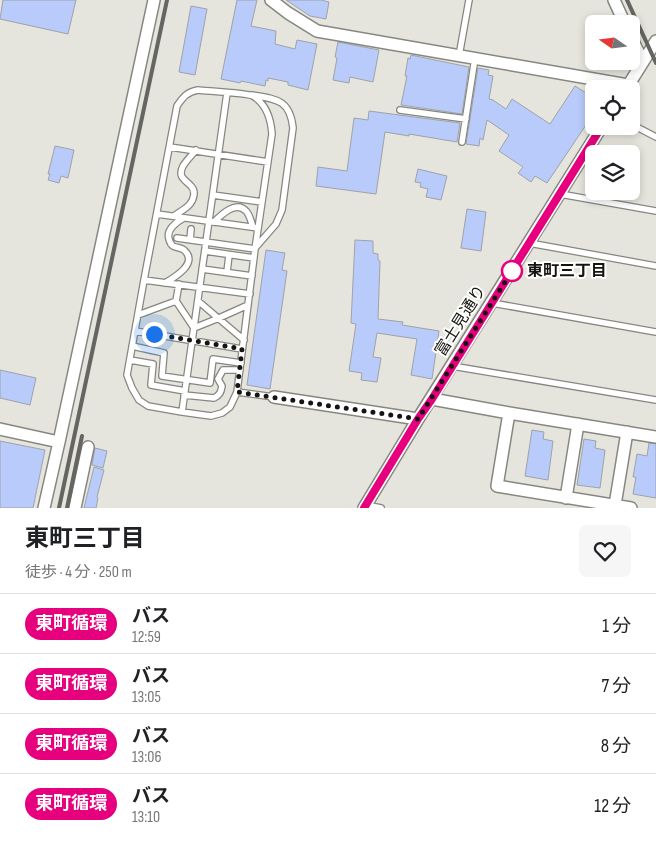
<!DOCTYPE html>
<html lang="ja">
<meta charset="utf-8">
<style>
:root{--surface:#fff;--page:#f6f6f6;--text:#202124;--muted:#757577;--line:#e0e0e0}
body{margin:0;font-family:"Sofia Sans Condensed","Noto Sans JP",sans-serif;background:var(--page);color:var(--text);height:100vh;display:flex;flex-direction:column;font-size:19px;white-space:nowrap}
*{box-sizing:border-box;margin:0}
p{font-size:16px;color:var(--muted)}
.icon{flex:none;width:28px;height:28px;fill:none;stroke:currentColor;stroke-width:2;stroke-linecap:round;stroke-linejoin:round}
.map{position:relative;height:508px;overflow:hidden}
.panel{display:flex;flex-direction:column;background:var(--surface);flex:1}
.panel>*{flex:none}
.badge{padding:0 10px;border-radius:16px;font-size:18px;line-height:32px}
.needle{width:32px;rotate:284deg}
.tools{position:absolute;left:585px;top:15px;display:grid;gap:10px}
.tools a{display:grid;place-items:center;width:55px;height:55px;border-radius:8px;background:var(--surface);box-shadow:0 2px 8px #0003;font-size:25px}
.you{position:absolute;width:25px;height:25px;margin:-12px;border:4px solid #fff;border-radius:50%;background:#1a73e8;box-shadow:0 0 0 8px #1a73e833}
.map>.badge{position:absolute;translate:-50% -50%;box-shadow:0 0 0 2px #fff}
.round{display:grid;place-items:center;flex:none;width:52px;height:52px;border-radius:8px;background:var(--page)}
.headline{display:flex;align-items:center;justify-content:space-between;height:85px;padding:0 25px}
h1{font-size:24px;font-weight:700;line-height:38px}
ul{padding:0;list-style:none}
li{display:flex;align-items:center;gap:15px;height:60px;padding:0 25px;border-top:1px solid var(--line)}
li div{flex:1}
li b{display:block;font-size:19px}
li em{font-style:normal}
li .badge{min-width:55px;font-weight:700;text-align:center}
.map>svg:first-child{display:block}
.building{fill:#b8cbfb;stroke:#9fa2a8}
.lines{fill:none;stroke-linecap:round;stroke-linejoin:round}
.service-casing{stroke:#878781;stroke-width:8}
.minor-casing{stroke:#878781;stroke-width:14}
.service{stroke:#fff;stroke-width:5.5}
.minor{stroke:#fff;stroke-width:11}
.rail{stroke:#656561;stroke-width:4}
.line-casing{stroke:#fff;stroke-width:11}
.line{stroke:#e6007e;stroke-width:8}
.walk{stroke:#141412;stroke-width:5;stroke-dasharray:0 9}
.stop-dot{fill:#fff;stroke:#e6007e;stroke-width:2.5}
.labels{text-anchor:middle;dominant-baseline:central;stroke-width:4;stroke-linejoin:round;paint-order:stroke}
.stop-label{font-size:16px;font-weight:bold;fill:#141412;stroke:#fffffe;text-anchor:start}
.street-label{font-size:16px;fill:#141412;stroke:#fffffe}
</style>
<div class="map">
<svg width="656" height="508" viewBox="0 0 656 508">
<rect width="100%" height="100%" fill="#e5e5dd"/>
<!-- building -->
<path class="building" d="M3 0H76L68 34 0 19Z
M237 0H257L251 26 276 31 275 44 295 49 297 40 317 44 308 90 288 85V82L268 78V81L266 80 265 86 241 81 240 83 221 79Z
M286 0H321L329 2 326 19 310 16Z
M191 6 207 9 195 75 179 72Z
M338 42 379 50 373 82 350 77 349 83 333 80 337 58 335 57Z
M411 55 469 67 462 114 401 105 407 76H405L408 58 410 59Z
M478 68 489 70 488 75 493 76 489 99 493 100 506 109 512 99 550 124 575 86 594 98V113L547 183 535 176 531 182 518 173 523 167 499 151 509 135 487 120 483 140 480 138 479 146 466 144Z
M369 111 460 123 457 142 409 134V136L385 132 376 194 316 186 318 167 347 171 354 118 368 120Z
M55 146 74 150 68 178 61 176 59 183 48 180 50 174H48Z
M418 169 447 176 441 200 426 197 428 189 420 187 421 183 415 182Z
M467 209 486 212 481 251 461 248Z
M355 240 373 241V253L378 254V260L380 261 378 319 403 322 402 325 439 331 432 379 411 375 417 339 377 333 373 357 381 358 377 382 361 380 362 373 349 371 356 324 351 323Z
M266 250 285 253 282 270 287 271 270 389 247 385Z
M0 370 36 378 30 405 0 398Z
M532 430 544 432 543 439 553 441 548 480 525 476Z
M584 439 596 441 595 448 605 450 600 488 577 485Z
M0 441 45 450 33 508H0Z
M649 443 656 444V498L633 494 636 477H633L637 454 647 456Z
M95 448 107 451 103 468 92 465Z
M94 467 104 470 97 497 98 498 96 508H84Z"/>
<g class="lines">
<defs>
<path id="service" d="M459 56 469 0
M198 90C207 91 247 93 253 96 266 104 271 120 272 134L255 249 237 392 230 407 222 413 211 416 182 412 148 406 139 400 132 388 127 375 144 280 177 106C183 97 187 92 198 90Z
M252 95C277 99 290 100 293 128L282 210 276 224 256 247
M400 110 466 119
M631 124 656 137
M462 142 475 58
M170 147 268 162
M560 194 656 211
M213 195 262 202
M157 214 258 228
M174 216C179 212 186 209 190 204 194 199 196 191 191 186 186 180 177 178 183 166 186 161 192 155 196 150
M214 222C221 215 236 200 246 211 250 215 251 222 253 227
M177 238 255 249
M190 240 191 229
M529 243 656 266
M205 251 254 258
M202 269 252 276
M227 272 229 255
M144 280 250 294
M165 283C175 277 199 263 184 250 180 247 176 248 173 246 170 244 170 242 169 239 166 230 176 222 184 218
M176 301 179 284
M198 301 244 340
M492 303 656 332
M138 315 176 301 194 328 219 318 248 305
M135 331 242 349
M132 346 164 353 162 376 210 383 213 359 241 363
M130 360 153 364 151 385 185 391
M452 366 656 400
M237 392 274 397
M184 395 214 398C220 395 221 392 222 386L218 379 223 370H240
M182 412 227 93
M366 505 381 508"/>
<path id="minor" d="M271 0 288 13 317 31 628 85
M614 0 625 24
M631 37 643 62
M626 89 656 41
M274 397 418 419
M432 399 509 413 656 437
M509 413 497 486 631 508
M0 429 59 442 44 508
M59 442 154 0
M566 498 578 424
M615 505 627 432
M75 508 88 447
M364 508 418 419 602 126"/>
</defs>
<!-- service casing -->
<use href="#service" class="service-casing"/>
<!-- minor casing -->
<use href="#minor" class="minor-casing"/>
<!-- service -->
<use href="#service" class="service"/>
<!-- minor -->
<use href="#minor" class="minor"/>
<!-- rail -->
<path class="rail" d="M627 0 656 63
M59 508 167 0
M67 508 82 436"/>
</g>
<g class="lines">
<defs>
<path id="line" d="M364 508 418 419 432 399 602 126"/>
</defs>
<!-- line casing -->
<use href="#line" class="line-casing"/>
<!-- line -->
<use href="#line" class="line"/>
<!-- walk -->
<path class="walk" d="M154 334 242 349 237 392 418 419 512 271"/>
</g>
<!-- markers -->
<circle class="stop-dot" cx="512" cy="271" r="10"/>
<g class="labels">
<!-- stop labels -->
<g class="stop-label">
<text x="527" y="271">東町三丁目</text>
</g>
<!-- street labels -->
<g class="street-label">
<text transform="translate(461 321) rotate(-58)">富士見通り</text>
</g>
</g>
</svg>
<div class="tools">
<a><svg class="needle" viewBox="-14 -14 28 28"><path d="M0-13l5 13h-10z" fill="#e53935"/><path d="M0 13l5-13h-10z" fill="#757577"/></svg></a>
<a><svg class="icon" aria-label="locate" viewBox="0 0 24 24"><circle cx="12" cy="12" r="6"/><path d="M12 2v4M12 18v4M2 12h4M18 12h4"/></svg></a>
<a><svg class="icon" aria-label="layers" viewBox="0 0 24 24"><path d="M12 4l9 5-9 5-9-5zM3 14l9 5 9-5"/></svg></a>
</div>
<div class="you" style="left:154px;top:334px"></div>
</div>
<section class="panel">
<div class="headline"><div><h1>東町三丁目</h1><p>徒歩 · 4 分 · 250 m</p></div><a class="round"><svg class="icon" aria-label="heart" viewBox="0 0 24 24"><path d="M12 20l-8-8c-3-5 5-10 8-4 3-6 11-1 8 4z"/></svg></a></div>
<ul>
<li><span class="badge" style="background:#e6007e;color:#fff">東町循環</span><div><b>バス</b><p>12:59</p></div><em>1 分</em></li>
<li><span class="badge" style="background:#e6007e;color:#fff">東町循環</span><div><b>バス</b><p>13:05</p></div><em>7 分</em></li>
<li><span class="badge" style="background:#e6007e;color:#fff">東町循環</span><div><b>バス</b><p>13:06</p></div><em>8 分</em></li>
<li><span class="badge" style="background:#e6007e;color:#fff">東町循環</span><div><b>バス</b><p>13:10</p></div><em>12 分</em></li>
</ul>
</section>
